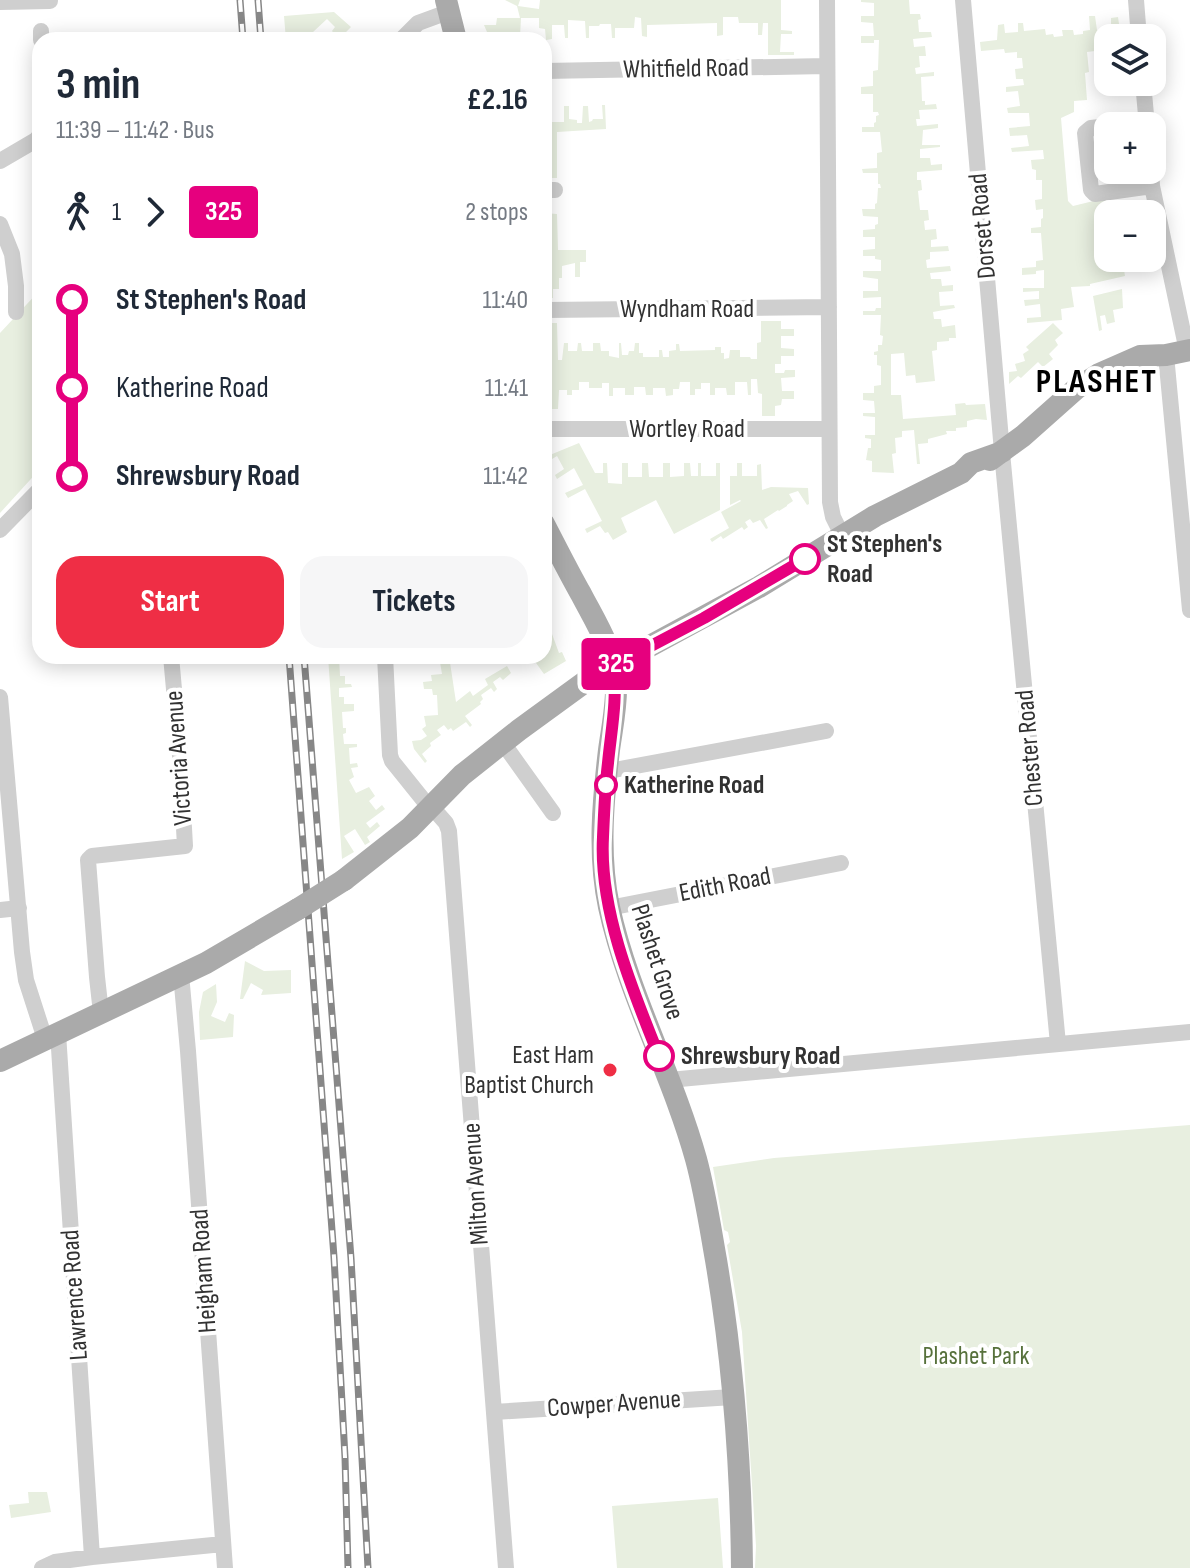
<!DOCTYPE html>
<meta charset="utf-8">
<style>
:root{--surface:#fff;--page:#f6f6f7;--text:#1f2937;--muted:#747a83;--accent:#ef2e45}
body{margin:0;font-family:"Sofia Sans Condensed",sans-serif;background:var(--page);color:var(--text);height:100vh;display:flex;flex-direction:column;font-size:30px;white-space:nowrap}
*{box-sizing:border-box;margin:0}
p{font-size:26px;color:var(--muted)}
.icon{flex:none;width:44px;height:44px;fill:none;stroke:currentColor;stroke-width:2;stroke-linecap:round;stroke-linejoin:round}
.map{position:relative;flex:1;overflow:hidden}
.panel{position:absolute;left:32px;top:32px;width:520px;height:632px;display:flex;flex-direction:column;background:var(--surface);border-radius:24px;box-shadow:0 4px 20px #0003}
.panel>*{flex:none}
.badge{padding:0 16px;border-radius:6px;font-size:28px;line-height:52px}
.fabs{position:absolute;left:1094px;top:24px;display:grid;gap:16px}
.fabs a{display:grid;place-items:center;width:72px;height:72px;border-radius:16px;background:var(--surface);box-shadow:0 4px 20px #0003;font-size:40px}
.map>.badge{position:absolute;translate:-50% -50%;box-shadow:0 0 0 4px #fff}
.legs{display:flex;align-items:center;gap:12px;height:88px;padding:0 24px;font-size:26px}
.legs p{margin-inline-start:auto}
.summary{display:flex;align-items:center;justify-content:space-between;height:136px;padding:0 24px}
h1{font-size:44px;font-weight:700;line-height:60px}
.action{display:flex;gap:16px;margin-top:auto;padding:16px 24px}
.action a{flex:1;height:92px;border-radius:24px;background:var(--accent);color:#fff;font-size:32px;font-weight:700;line-height:92px;text-align:center}
.action a+a{background:var(--page);color:var(--text)}
ul{padding:0 24px;list-style:none}
li{display:flex;align-items:center;gap:28px;height:88px;font-size:30px}
li i{display:grid;place-items:center;width:12px;height:100%;margin:0 10px;background:currentColor}
li i::after{content:'';width:20px;height:20px;margin:-10px;border:6px solid;border-radius:50%;background:var(--surface)}
li p{margin-inline-start:auto}
li:first-child i{background:linear-gradient(#0000 50%,currentColor 0)}
li:last-child i{background:linear-gradient(currentColor 50%,#0000 0)}
.map>svg:first-child{display:block}
.green{fill:#e8efe0}
.lines{fill:none;stroke-linecap:round;stroke-linejoin:round}
.minor{stroke:#cfcfcf;stroke-width:16}
.major{stroke:#aaa;stroke-width:22}
.rail-casing{stroke:#878787;stroke-width:7}
.rail{stroke:#fff;stroke-width:4;stroke-dasharray:12;stroke-linecap:butt}
.major-bridge{stroke:#aaa;stroke-width:22}
.line-1-casing{stroke:#fff;stroke-width:18}
.line-1{stroke:#e6007e;stroke-width:12}
.stop-1-dot{fill:#fff;stroke:#e6007e;stroke-width:4}
.poi-dot{fill:#ef2e45;stroke:#fff;stroke-width:3}
.labels{text-anchor:middle;dominant-baseline:central;stroke-width:8;stroke-linejoin:round;paint-order:stroke}
.street-label{font-size:26px;fill:#323232;stroke:#fff}
.stop-label{font-size:26px;font-weight:bold;fill:#323232;stroke:#fff;text-anchor:start}
.poi-label{font-size:26px;fill:#323232;stroke:#fff;text-anchor:end}
.park-label{font-size:26px;fill:#57713c;stroke:#fff}
.district-label{font-size:34px;font-weight:bold;letter-spacing:2px;fill:#000;stroke:#fff}
</style>
<div class="map">
<svg width="1190" height="1568" viewBox="0 0 1190 1568">
<rect width="100%" height="100%" fill="#fff"/>
<!-- green -->
<path class="green" d="M505 0H520L518 6 539 9 540 0H781V30L792 31V34H781L780 52H794V55H768V23H763L762 35H758V23H739L738 17H723V35L717 36V23L647 25V37L642 36 641 18 635 17 634 28H615V38H612L611 24H600L599 26H589V38H586L585 21 568 20V38H565L564 25H552V39L546 40 545 29 539 28V18H521L520 37 500 38 499 32H487L484 25H496L497 18H520L517 6Z
M861 0H909L910 14H920L921 19 918 20 919 32H931L932 37 913 39 914 47 925 46 926 56H919L920 67 915 68 916 74 934 72V76L921 77 922 101H925V105L936 104 937 109 919 110 920 119H916L917 126 938 124V128L923 130 922 145H940V147L920 149V158H930L931 165 942 164V170L917 172V180H921L922 190 918 191 920 210H928L929 220 924 221 925 230 936 229 937 239 931 240V247L948 246 949 251 930 252V259L926 260 927 268 950 266 951 271 930 273 931 279H941L942 286 953 285V291L939 292 940 306 954 305 955 308 933 312 934 319H941L942 327 955 325 956 338H949V341L937 342V350L932 351 935 381 916 383 915 375 906 376 904 353 891 354V395H901L903 419 956 415 955 404 965 403 966 405 985 404 987 420 976 419 967 421V427L956 428V431H946L947 434 928 439V443L918 444 920 464H917L914 430 902 431V437L895 438 896 453 892 454 894 473 872 472V461L866 460 868 448H871V439L865 438V435H875V417L863 416V413H875L874 401 863 400V393H874V386L881 385V366L877 365V355H874V352L878 351V345H882L883 336 880 335 881 315H863V311H875L876 308H881V297L863 298V291H878V279L863 277V271H881V260L875 259V256H863V250L875 249V237H863V230L875 229V225L878 224V217L863 216 862 209H875V204L877 203 878 188H881L880 184H878V173H863L862 169 877 168V153L882 152 880 132H862V127H874V123L876 122V116L879 115 878 112H873V94H861V87L873 86V71L878 70 879 40H874V43H861V36H874L873 23 861 22V16H874V3L861 2Z
M334 12 351 27 339 39 332 31 335 27 327 19 313 32 320 40H286L284 16Z
M1089 16H1095L1097 30 1111 29V18L1118 17 1119 24H1127L1128 38H1108L1106 43 1094 44 1095 51 1087 52 1089 72 1085 73 1087 100 1074 101V112L1061 118 1068 201 1073 206 1118 195 1106 200 1107 206 1114 205 1115 210H1121V214H1108V258H1120L1121 264 1133 262 1134 268 1124 270 1125 276 1090 284V286L1071 287 1074 307 1061 309 1062 320 1027 323V318L1041 317 1040 304 1025 306 1024 300 1039 299V291L1023 292V288H1044V270L1036 271V274L1022 275V268L1036 267V261L1043 260 1041 233H1031V228L1041 227V219L1043 218V209L1036 210 1035 200 1042 199V180H1036V170L1032 169 1031 160 1044 159 1043 150 1012 152 1011 148 1029 146 1027 135 1010 136 1009 128 1030 126 1029 113H1008L1007 108 1020 106 1018 91 1006 92V87L1024 85 1023 79H1016L1015 69 1023 68 1022 58H1017V52L1005 53 1004 49 981 51 980 42 997 40 998 25 1004 24 1005 33 1018 32V23H1023L1024 31 1045 29 1046 35 1053 34 1054 37 1063 36 1062 30H1073L1074 35 1083 34V31L1090 30Z
M550 105 551 122H564V106H569V119L577 120V123H582L583 106H588L589 122 592 121 593 119H603L602 105H605L606 129 557 132V178H544V131H547L546 106Z
M544 213 557 214 558 250H586V262H580V277H575V263L562 266V278H559V289H553V298H544Z
M1122 289 1123 308 1113 310 1115 322 1107 324 1105 315 1100 316 1102 330 1099 331 1093 296Z
M40 290V469L0 513V333Z
M761 321H781V329H794V336H781V348L794 349V356H781V364H775V373H784L785 370H795V377L781 378 782 391H794V399H782L781 405 775 406V416H762V394L758 393 757 379H751V395H748L747 382H735V395H727L726 388H715V395H710V383H701V389H695V395H690V382H680L679 389H673V395L666 396 665 388H653V395H646L645 387H634V395H625V388H613V396H609V383H602V388H589V382H579V390H572V395H567V390H559L558 409H544V323H557L558 360H562L564 343H568V351H577L578 343H581L582 351H593V343H600L601 351H609V356L619 358V343H621L622 355H628L629 351H634L635 343H639V353H643V357H659V350H662L663 357H669V351L676 350V344H679L680 351 715 350V347H721V353H724V359L729 358 730 350H740V357H750L751 359H757V343L761 342Z
M1053 323 1063 333 1055 340 1058 345 1049 354 1053 359 1043 367 1038 362 1021 378 1018 376 1009 384V372L1017 371 1015 364 1025 361 1023 354 1029 350 1026 347Z
M579 443 595 473H603V463H607L608 483 622 484V463H628V477H642V463H648L649 477H663V463H670V477L684 476V463H690L691 476H698V463H701V476H716V463H720V510L674 534 656 500 621 518 627 532 613 540 608 532 605 533 600 526 587 533 585 529 602 521 585 489 568 498 565 493 583 485 574 468 557 479 555 475 564 469 557 456 547 462 545 457Z
M737 463H742V476H757V465L761 464 762 490 771 487 808 488 809 504 807 505 798 491 789 494 793 501 787 505V506L779 511 778 510 764 519 768 528 766 529 760 520 753 523 750 519 745 522 748 527 744 530 742 527 723 539 721 536 712 542 710 539 729 528 721 512 741 501 740 500 730 505V476H737Z
M544 632 547 637 552 634 559 653 562 652 566 661 544 674 531 656H544Z
M328 656H339L340 676H345V684H351L352 687 339 688V697H344V704H354V711L342 712 343 728H346V733L343 734 344 744H357V747L349 748 350 764 357 763 358 767 351 768 354 777 349 780 356 793 369 787 375 796 369 801 376 810 382 805 385 809 366 823 370 828 377 822 380 826 367 837 370 842 365 845 355 829 344 836 354 852 342 859Z
M439 656H449L456 702 470 691 473 696 488 685 485 679 507 666 511 673 503 680 500 677 493 682 497 689 494 692 491 688 481 695 483 699 480 702 481 704 465 716 472 725 470 727 466 722 453 731 451 728 448 730 444 725 437 730 441 735 430 743 431 746 422 754 427 761 425 763 414 749 412 741 421 740 427 736 422 729 426 726 424 716 438 715 437 695H433L432 689H424L423 682 432 681 431 675 442 674Z
M245 961 264 971 291 970V993L261 995 263 990 251 983 243 999H240Z
M216 984 217 1002 211 1016 225 1022 229 1013 234 1015 233 1037 200 1040 199 1012 203 992Z
M1190 1125V1568H755L756 1546 742 1332 727 1245 730 1242 728 1232 724 1230 713 1167 774 1158Z
M28 1492H47L51 1512 11 1518 9 1505 29 1503Z
M718 1498 723 1568H617L612 1506Z"/>
<g class="lines">
<!-- minor -->
<path class="minor" d="M827 0 830 502 833 517 842 535
M963 0 1003 463 1058 1044
M1136 0 1139 38
M0 2 50 1
M41 31V40
M401 40 418 23 448 12
M544 71 827 66
M1143 82 1147 126
M1108 126 1091 128 1085 133 1091 190 1095 194 1152 186
M1109 126 1147 122
M0 161 36 140 40 135
M1151 170 1152 186 1187 351
M544 190H555
M0 224 12 254 16 286V312
M544 310 829 307
M1166 355 1190 610
M544 429H829
M0 530 40 489
M385 656 390 755 392 761 429 807
M0 697 22 952 26 980 45 1039
M503 743 553 813
M607 769 614 770 826 731
M431 806 446 823 449 831 506 1568
M609 908 841 863
M0 910 19 908
M181 974 188 1051 225 1568
M103 1013 100 1004 97 977 88 860 92 856 185 846 180 756 171 656
M58 1033 92 1557
M669 1080 1190 1032
M494 1412 733 1397
M42 1568 55 1562 92 1557 223 1544"/>
<!-- major -->
<path class="major" d="M446 0 456 40
M990 460 1023 436 1077 388 1099 374 1140 356 1166 355 1190 350
M544 524C556 547 568 571 581 594 596 623 614 650 616 683 617 705 612 728 609 750 603 801 598 855 609 907 628 994 672 1073 696 1159 705 1192 710 1226 716 1260 733 1361 741 1465 742 1568
M344 880 410 828 462 775 519 730 589 679 759 587 875 516 961 473 971 463 1002 452
M0 1061 206 963 298 909"/>
<defs>
<path id="rail" d="M240 0 243 40
M258 0 261 40
M289 656 334 1257 345 1457 348 1568
M304 656 351 1258 368 1568"/>
</defs>
<!-- rail casing -->
<use href="#rail" class="rail-casing"/>
<!-- rail -->
<use href="#rail" class="rail"/>
<!-- major-bridge -->
<path class="major-bridge" d="M298 909 344 880"/>
</g>
<g class="lines">
<defs>
<path id="line-1" d="M659 1056C632 989 599 910 603 837 604 813 605 788 608 763 611 731 618 698 613 666L704 618 805 559"/>
</defs>
<!-- line-1 casing -->
<use href="#line-1" class="line-1-casing"/>
<!-- line-1 -->
<use href="#line-1" class="line-1"/>
</g>
<!-- markers -->
<g class="stop-1-dot">
<circle cx="805" cy="559" r="14"/>
<circle cx="606" cy="785" r="10"/>
<circle cx="659" cy="1056" r="14"/>
</g>
<circle class="poi-dot" cx="610" cy="1070" r="8"/>
<g class="labels">
<!-- street labels -->
<g class="street-label">
<text transform="translate(686 69) rotate(-1)">Whitfield Road</text>
<text transform="translate(983 226) rotate(-95)">Dorset Road</text>
<text x="687" y="309">Wyndham Road</text>
<text x="687" y="429">Wortley Road</text>
<text transform="translate(1030 748) rotate(-95)">Chester Road</text>
<text transform="translate(179 758) rotate(-94)">Victoria Avenue</text>
<text transform="translate(725 885) rotate(-11)">Edith Road</text>
<text transform="translate(657 962) rotate(72)">Plashet Grove</text>
<text transform="translate(476 1184) rotate(-94)">Milton Avenue</text>
<text transform="translate(204 1271) rotate(-94)">Heigham Road</text>
<text transform="translate(75 1295) rotate(-94)">Lawrence Road</text>
<text transform="translate(614 1404) rotate(-4)">Cowper Avenue</text>
</g>
<!-- stop labels -->
<g class="stop-label">
<text x="827" y="544">St Stephen's<tspan x="827" dy="30">Road</tspan></text>
<text x="624" y="785">Katherine Road</text>
<text x="681" y="1056">Shrewsbury Road</text>
</g>
<!-- poi labels -->
<g class="poi-label">
<text x="594" y="1055">East Ham<tspan x="594" dy="30">Baptist Church</tspan></text>
</g>
<!-- park labels -->
<g class="park-label">
<text x="976" y="1356">Plashet Park</text>
</g>
<!-- district labels -->
<g class="district-label">
<text x="1097" y="381">PLASHET</text>
</g>
</g>
</svg>
<div class="fabs">
<a><svg class="icon" aria-label="layers" viewBox="0 0 24 24"><path d="M12 4l9 5-9 5-9-5zM3 14l9 5 9-5"/></svg></a>
<a>+</a>
<a>−</a>
</div>
<b class="badge" style="left:616px;top:664px;background:#e6007e;color:#fff">325</b>
<section class="panel">
<div class="summary"><div><h1>3 min</h1><p>11:39 – 11:42 · Bus</p></div><b>£2.16</b></div>
<div class="legs"><svg class="icon" aria-label="walk" viewBox="0 0 24 24"><circle cx="13" cy="4" r="2"/><path d="M13 8l-2 6 4 7M11 14l-3 7M7 12l3-4h3l4 4"/></svg>1<svg class="icon" aria-label="forward" viewBox="0 0 24 24"><path d="M9 5l7 7-7 7"/></svg><b class="badge" style="background:#e6007e;color:#fff">325</b><p>2 stops</p></div>
<ul>
<li><i style="color:#e6007e"></i><b>St Stephen's Road</b><p>11:40</p></li>
<li><i style="color:#e6007e"></i><span>Katherine Road</span><p>11:41</p></li>
<li><i style="color:#e6007e"></i><b>Shrewsbury Road</b><p>11:42</p></li>
</ul>
<div class="action"><a>Start</a><a>Tickets</a></div>
</section>
</div>
